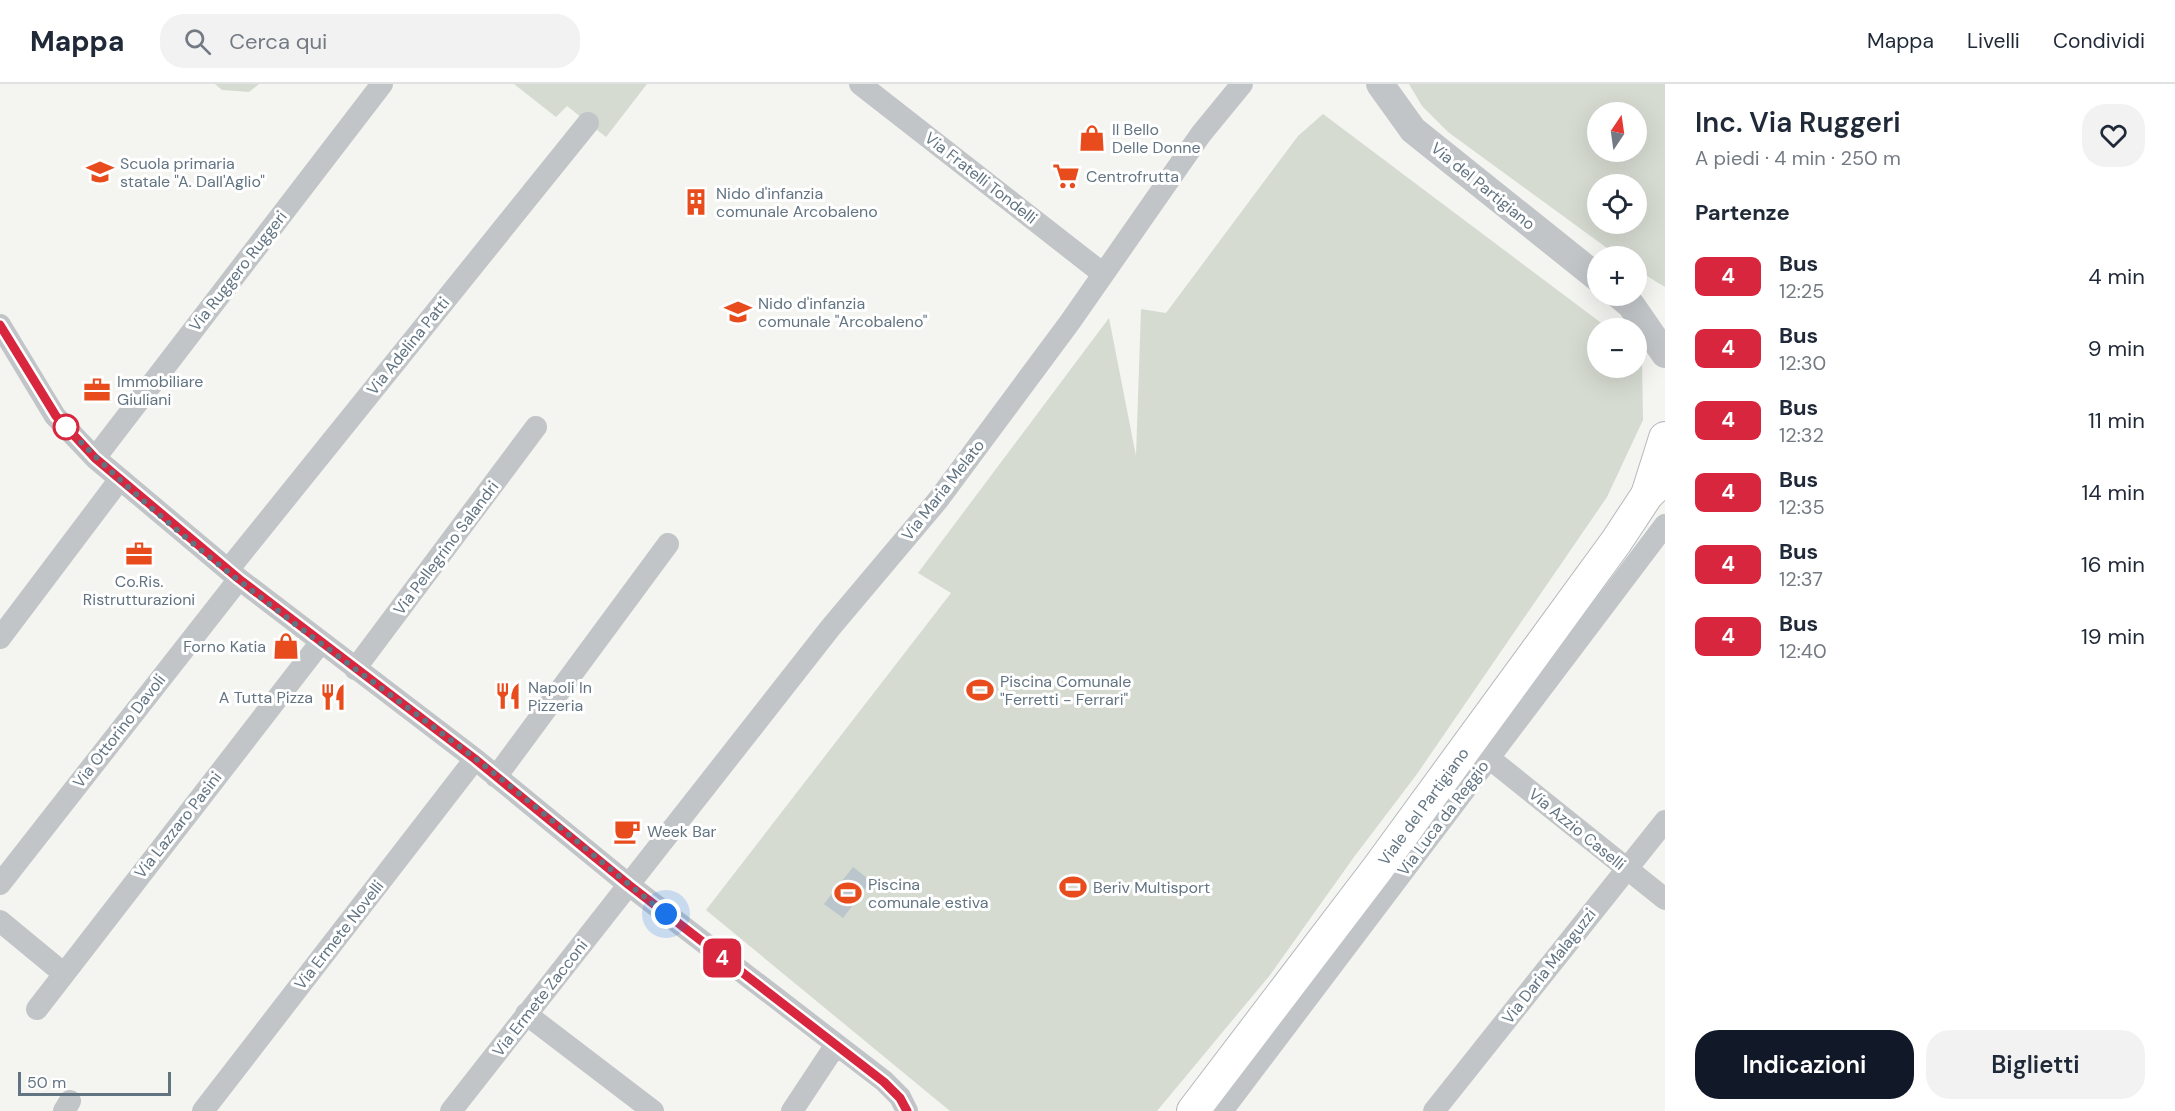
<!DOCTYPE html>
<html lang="it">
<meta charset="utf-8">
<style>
:root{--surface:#fff;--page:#f2f2f3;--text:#1f2937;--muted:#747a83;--line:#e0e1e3;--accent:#111827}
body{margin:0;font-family:"DM Sans",sans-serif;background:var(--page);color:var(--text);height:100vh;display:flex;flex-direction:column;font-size:22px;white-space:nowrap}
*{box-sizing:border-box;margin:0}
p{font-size:20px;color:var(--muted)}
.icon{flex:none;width:33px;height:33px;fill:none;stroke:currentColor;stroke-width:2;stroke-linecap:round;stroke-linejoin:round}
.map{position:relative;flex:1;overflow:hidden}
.sheet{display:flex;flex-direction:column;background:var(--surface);width:510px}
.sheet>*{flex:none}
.badge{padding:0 12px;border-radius:9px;font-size:21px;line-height:39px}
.needle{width:39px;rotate:13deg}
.buttons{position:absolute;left:1587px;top:18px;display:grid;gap:12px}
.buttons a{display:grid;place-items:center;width:60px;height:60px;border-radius:50%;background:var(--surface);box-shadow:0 6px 24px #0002;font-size:30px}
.scale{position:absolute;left:18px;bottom:15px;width:153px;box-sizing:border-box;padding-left:6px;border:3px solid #627482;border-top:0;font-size:16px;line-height:21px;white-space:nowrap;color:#627482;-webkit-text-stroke:4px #fff;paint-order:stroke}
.you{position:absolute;width:30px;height:30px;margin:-15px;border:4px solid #fff;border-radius:50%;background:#1a73e8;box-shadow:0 0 0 9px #1a73e833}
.map>.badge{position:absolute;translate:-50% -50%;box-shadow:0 0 0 3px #fff}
h2{padding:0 30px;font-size:22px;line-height:54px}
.round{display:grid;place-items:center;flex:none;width:63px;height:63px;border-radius:24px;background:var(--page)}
.headline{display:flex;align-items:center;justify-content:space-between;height:102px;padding:0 30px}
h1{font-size:28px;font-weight:600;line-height:45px}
.action{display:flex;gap:12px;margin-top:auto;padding:12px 30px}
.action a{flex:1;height:69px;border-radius:24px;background:var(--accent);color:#fff;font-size:24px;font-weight:600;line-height:69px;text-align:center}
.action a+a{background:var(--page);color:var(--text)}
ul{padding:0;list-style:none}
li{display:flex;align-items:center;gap:18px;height:72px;padding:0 30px}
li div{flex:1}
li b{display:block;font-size:22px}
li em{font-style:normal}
li .badge{min-width:66px;font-weight:700;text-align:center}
header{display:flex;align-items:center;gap:36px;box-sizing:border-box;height:84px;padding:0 30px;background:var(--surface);border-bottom:2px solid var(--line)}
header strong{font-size:28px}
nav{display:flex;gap:33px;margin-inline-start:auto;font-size:21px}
.search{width:420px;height:54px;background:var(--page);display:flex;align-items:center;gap:15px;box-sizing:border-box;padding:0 21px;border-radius:24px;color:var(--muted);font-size:22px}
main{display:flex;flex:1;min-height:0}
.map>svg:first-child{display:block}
.green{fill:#d5dbd1;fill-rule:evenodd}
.water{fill:#bac6cb}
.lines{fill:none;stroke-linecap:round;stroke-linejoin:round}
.secondary-casing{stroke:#b3b9bd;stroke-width:34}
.minor{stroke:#c1c5c8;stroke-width:22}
.tertiary{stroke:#c1c5c8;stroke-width:28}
.secondary{stroke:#fff;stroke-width:32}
.line-casing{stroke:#fff;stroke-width:14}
.line{stroke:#d7263d;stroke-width:9}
.walk{stroke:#627482;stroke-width:6;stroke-dasharray:0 10.8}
.stop-dot{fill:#fff;stroke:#d7263d;stroke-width:3}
.labels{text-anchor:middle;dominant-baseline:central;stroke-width:6;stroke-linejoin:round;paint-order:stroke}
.poi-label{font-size:16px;fill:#627482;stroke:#fff;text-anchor:start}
.street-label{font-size:16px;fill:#627482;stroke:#fff}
</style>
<header>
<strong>Mappa</strong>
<div class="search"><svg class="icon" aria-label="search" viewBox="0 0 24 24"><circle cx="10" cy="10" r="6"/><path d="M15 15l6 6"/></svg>Cerca qui</div>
<nav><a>Mappa</a><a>Livelli</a><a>Condividi</a></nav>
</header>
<main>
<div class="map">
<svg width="1665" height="1027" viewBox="0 0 1665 1027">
<rect width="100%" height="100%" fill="#f4f4f0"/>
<!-- green -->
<path class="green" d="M215 0H259L249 8 222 6Z
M514 0H647L606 53 567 22 556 33Z
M1409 0H1665V203L1637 186 1636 172H1618L1448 48 1422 22ZM1598 28H1636V68H1598ZM1598 100H1636V140H1598Z
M1323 30 1608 244H1598V284H1636L1637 272 1642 277 1643 336 1607 413 1417 690 1354 773 1270 891 1157 1027H950L706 826 951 509 918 489 1109 234 1136 372 1141 225 1166 229 1298 52Z"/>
<!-- water -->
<path class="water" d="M853 783 871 797 843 834 824 820Z"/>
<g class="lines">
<defs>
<g id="secondary">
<path d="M1647 411 1665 354"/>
<path id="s1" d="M1193 1027 1378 784 1616 458 1647 411 1665 393"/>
</g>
</defs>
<!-- secondary casing -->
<use href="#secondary" class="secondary-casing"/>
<!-- minor -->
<path class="minor" d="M860 0 1102 189
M0 241 55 332 95 374 120 395 239 495 475 675 629 801 884 997 900 1013 907 1027
M95 374 382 0
M228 486 588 39
M0 554 120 395
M355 585 536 343
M1489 674 1665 815
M496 693 668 460
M0 800 239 495
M0 837 63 889
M37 925 321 558
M526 930 653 1027
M64 1027 70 1017
M203 1027 475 675
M451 1027 831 543 938 416 1070 238 1201 50 1242 0
M792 1027 835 962
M1222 1027 1665 441
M1434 1027 1665 737"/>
<!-- tertiary -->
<path class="tertiary" d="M1380 0 1413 46 1598 194
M1620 212 1631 221 1665 270"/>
<!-- secondary -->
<use href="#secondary" class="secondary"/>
</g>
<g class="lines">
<defs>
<path id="line" d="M0 241 56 332 95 374 120 395 239 495 475 675 629 801 884 998 900 1014 907 1027"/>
</defs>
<!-- line casing -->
<use href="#line" class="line-casing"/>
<!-- line -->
<use href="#line" class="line"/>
<!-- walk -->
<path class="walk" d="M66 343C187 468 334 567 472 672 538 723 601 779 666 830"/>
</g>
<!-- icons -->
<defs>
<symbol id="shop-bare" viewBox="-9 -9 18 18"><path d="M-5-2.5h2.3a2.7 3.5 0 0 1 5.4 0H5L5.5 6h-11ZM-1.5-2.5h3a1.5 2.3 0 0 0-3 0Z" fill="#e84c1c" stroke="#fff" stroke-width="2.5" paint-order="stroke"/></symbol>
<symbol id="school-bare" viewBox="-9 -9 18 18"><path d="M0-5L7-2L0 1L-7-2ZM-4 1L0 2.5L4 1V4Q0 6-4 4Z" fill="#e84c1c" stroke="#fff" stroke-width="2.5" paint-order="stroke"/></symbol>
<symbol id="supermarket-bare" viewBox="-9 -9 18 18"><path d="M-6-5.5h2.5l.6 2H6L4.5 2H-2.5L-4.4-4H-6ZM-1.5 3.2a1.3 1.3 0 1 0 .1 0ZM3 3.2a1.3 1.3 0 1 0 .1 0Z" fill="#e84c1c" stroke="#fff" stroke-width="2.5" paint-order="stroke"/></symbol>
<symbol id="building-bare" viewBox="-9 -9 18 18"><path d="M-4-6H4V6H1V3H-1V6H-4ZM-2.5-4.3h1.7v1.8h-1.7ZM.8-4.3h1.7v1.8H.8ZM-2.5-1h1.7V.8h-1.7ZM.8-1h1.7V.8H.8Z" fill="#e84c1c" stroke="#fff" stroke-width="2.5" paint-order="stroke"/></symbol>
<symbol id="office-bare" viewBox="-9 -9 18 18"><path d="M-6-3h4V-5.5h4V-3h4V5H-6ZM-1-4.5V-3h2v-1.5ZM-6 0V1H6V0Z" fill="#e84c1c" stroke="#fff" stroke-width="2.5" paint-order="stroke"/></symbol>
<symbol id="stadium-bare" viewBox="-9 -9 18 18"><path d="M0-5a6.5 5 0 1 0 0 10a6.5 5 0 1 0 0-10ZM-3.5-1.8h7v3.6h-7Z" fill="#e84c1c" stroke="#fff" stroke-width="2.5" paint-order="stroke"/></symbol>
<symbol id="restaurant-bare" viewBox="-9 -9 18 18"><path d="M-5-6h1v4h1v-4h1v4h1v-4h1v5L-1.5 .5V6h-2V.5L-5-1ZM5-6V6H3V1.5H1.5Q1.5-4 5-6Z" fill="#e84c1c" stroke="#fff" stroke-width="2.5" paint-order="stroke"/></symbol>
<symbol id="cafe-bare" viewBox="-9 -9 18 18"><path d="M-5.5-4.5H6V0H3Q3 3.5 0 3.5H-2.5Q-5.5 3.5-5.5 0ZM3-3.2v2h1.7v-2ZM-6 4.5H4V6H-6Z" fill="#e84c1c" stroke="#fff" stroke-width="2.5" paint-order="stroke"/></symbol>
</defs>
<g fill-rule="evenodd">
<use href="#shop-bare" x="1073" y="35" width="38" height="38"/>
<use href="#school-bare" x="81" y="69" width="38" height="38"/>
<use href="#supermarket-bare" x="1047" y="73" width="38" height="38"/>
<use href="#building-bare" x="677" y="99" width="38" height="38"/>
<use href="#school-bare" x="719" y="209" width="38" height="38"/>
<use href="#office-bare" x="78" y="287" width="38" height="38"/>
<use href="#office-bare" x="120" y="451" width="38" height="38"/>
<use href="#shop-bare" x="267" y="543" width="38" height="38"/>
<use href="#stadium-bare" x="961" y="587" width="38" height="38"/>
<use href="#restaurant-bare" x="489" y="593" width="38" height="38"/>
<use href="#restaurant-bare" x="314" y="594" width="38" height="38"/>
<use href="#cafe-bare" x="608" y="728" width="38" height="38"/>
<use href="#stadium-bare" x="1054" y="784" width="38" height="38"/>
<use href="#stadium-bare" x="829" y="790" width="38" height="38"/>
</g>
<!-- markers -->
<circle class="stop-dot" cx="66" cy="343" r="12"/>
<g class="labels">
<!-- poi labels -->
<g class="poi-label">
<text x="1112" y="45">Il Bello<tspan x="1112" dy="18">Delle Donne</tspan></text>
<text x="120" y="79">Scuola primaria<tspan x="120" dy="18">statale "A. Dall'Aglio"</tspan></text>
<text x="1086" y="92">Centrofrutta</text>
<text x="716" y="109">Nido d'infanzia<tspan x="716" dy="18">comunale Arcobaleno</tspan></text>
<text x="758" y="219">Nido d'infanzia<tspan x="758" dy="18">comunale "Arcobaleno"</tspan></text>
<text x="117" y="297">Immobiliare<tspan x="117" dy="18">Giuliani</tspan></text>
<text x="139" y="497" text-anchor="middle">Co.Ris.<tspan x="139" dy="18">Ristrutturazioni</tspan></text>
<text x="266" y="562" text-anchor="end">Forno Katia</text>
<text x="1000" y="597">Piscina Comunale<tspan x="1000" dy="18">"Ferretti - Ferrari"</tspan></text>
<text x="528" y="603">Napoli In<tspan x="528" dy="18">Pizzeria</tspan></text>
<text x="313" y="613" text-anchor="end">A Tutta Pizza</text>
<text x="647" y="747">Week Bar</text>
<text x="868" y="800">Piscina<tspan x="868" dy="18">comunale estiva</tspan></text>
<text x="1093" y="803">Beriv Multisport</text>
</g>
<!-- street labels -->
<g class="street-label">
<text transform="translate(981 94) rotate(38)">Via Fratelli Tondelli</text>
<text transform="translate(1483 102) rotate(39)">Via del Partigiano</text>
<text transform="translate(238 187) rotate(-52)">Via Ruggero Ruggeri</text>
<text transform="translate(408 262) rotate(-51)">Via Adelina Patti</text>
<text transform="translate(943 406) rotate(-52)">Via Maria Melato</text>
<text transform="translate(446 464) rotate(-53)">Via Pellegrino Salandri</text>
<text transform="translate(119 647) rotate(-52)">Via Ottorino Davoli</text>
<text stroke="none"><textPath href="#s1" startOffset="382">Viale del Partigiano</textPath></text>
<text transform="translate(1443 734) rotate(-53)">Via Luca da Reggio</text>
<text transform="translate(178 741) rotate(-52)">Via Lazzaro Pasini</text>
<text transform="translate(1577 745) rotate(39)">Via Azzio Caselli</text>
<text transform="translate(339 851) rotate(-52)">Via Ermete Novelli</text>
<text transform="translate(1549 882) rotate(-52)">Via Daria Malaguzzi</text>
<text transform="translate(540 914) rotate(-52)">Via Ermete Zacconi</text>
</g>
</g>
</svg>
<div class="buttons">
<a><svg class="needle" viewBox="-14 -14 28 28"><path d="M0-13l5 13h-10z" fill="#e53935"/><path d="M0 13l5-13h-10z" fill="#747a83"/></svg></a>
<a><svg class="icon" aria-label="locate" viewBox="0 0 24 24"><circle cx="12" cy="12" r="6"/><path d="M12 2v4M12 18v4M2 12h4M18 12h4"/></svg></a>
<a>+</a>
<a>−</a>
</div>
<div class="scale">50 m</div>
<div class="you" style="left:666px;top:830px"></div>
<b class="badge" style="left:722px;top:874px;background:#d7263d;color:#fff">4</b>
</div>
<section class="sheet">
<div class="headline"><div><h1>Inc. Via Ruggeri</h1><p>A piedi · 4 min · 250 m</p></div><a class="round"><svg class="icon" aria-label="heart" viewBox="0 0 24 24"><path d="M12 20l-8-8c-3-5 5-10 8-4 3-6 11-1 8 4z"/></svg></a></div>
<h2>Partenze</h2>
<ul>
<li><span class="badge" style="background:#d7263d;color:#fff">4</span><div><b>Bus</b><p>12:25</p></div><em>4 min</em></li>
<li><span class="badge" style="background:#d7263d;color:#fff">4</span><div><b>Bus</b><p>12:30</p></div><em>9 min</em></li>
<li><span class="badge" style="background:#d7263d;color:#fff">4</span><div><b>Bus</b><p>12:32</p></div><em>11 min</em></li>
<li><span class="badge" style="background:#d7263d;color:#fff">4</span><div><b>Bus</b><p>12:35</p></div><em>14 min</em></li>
<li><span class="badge" style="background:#d7263d;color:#fff">4</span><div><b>Bus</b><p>12:37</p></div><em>16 min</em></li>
<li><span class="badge" style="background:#d7263d;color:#fff">4</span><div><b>Bus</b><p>12:40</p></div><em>19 min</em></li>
</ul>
<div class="action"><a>Indicazioni</a><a>Biglietti</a></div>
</section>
</main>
